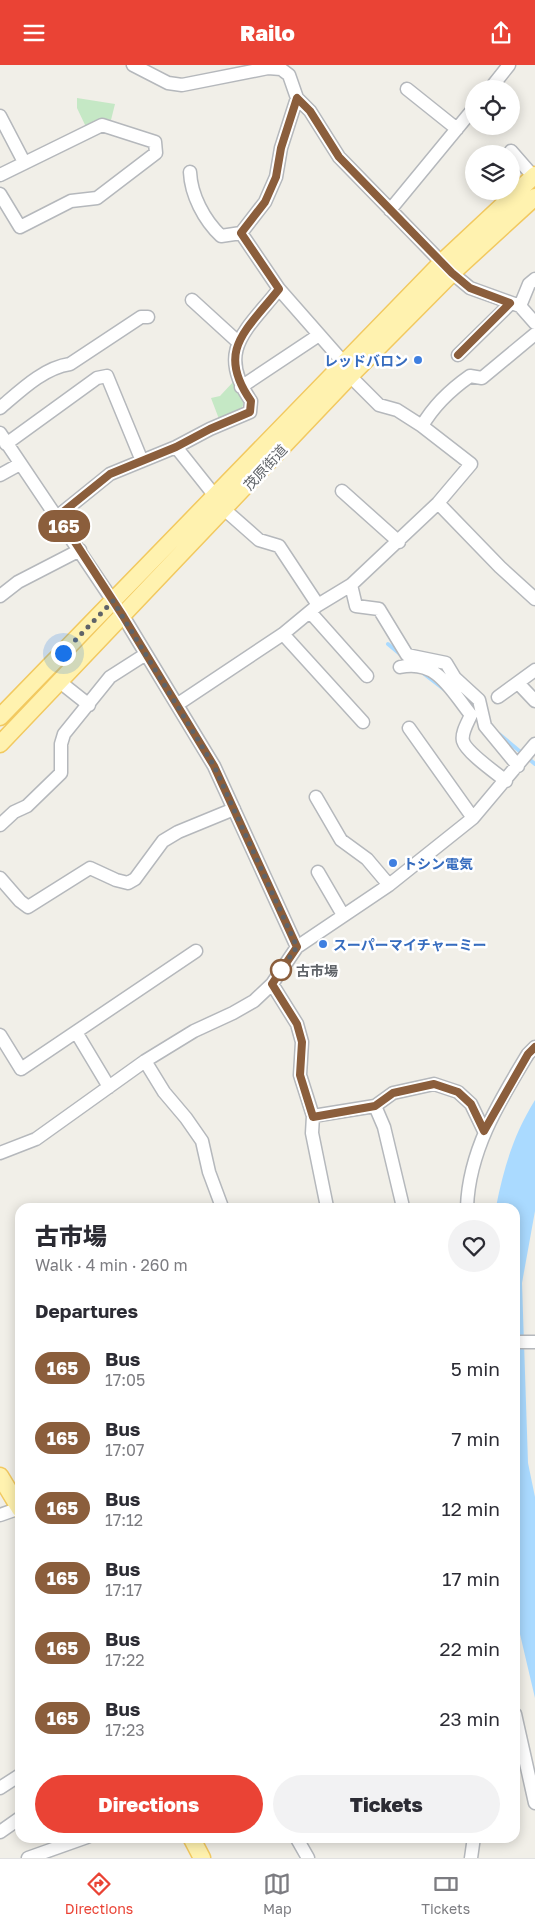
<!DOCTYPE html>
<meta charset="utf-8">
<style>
:root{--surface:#fff;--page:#f2f2f3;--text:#2b2b33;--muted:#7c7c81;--line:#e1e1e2;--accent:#ea4335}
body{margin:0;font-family:"Golos Text","Noto Sans JP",sans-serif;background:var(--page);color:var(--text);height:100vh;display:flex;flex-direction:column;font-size:19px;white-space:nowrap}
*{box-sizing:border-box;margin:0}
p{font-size:16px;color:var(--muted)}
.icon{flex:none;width:28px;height:28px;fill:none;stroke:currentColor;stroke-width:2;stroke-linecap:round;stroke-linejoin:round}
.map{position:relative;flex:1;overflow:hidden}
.drawer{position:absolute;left:15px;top:1138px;width:505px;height:640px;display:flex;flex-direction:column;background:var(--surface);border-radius:15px;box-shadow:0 2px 12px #0003}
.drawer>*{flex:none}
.badge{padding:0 10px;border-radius:16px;font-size:18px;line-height:32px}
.controls{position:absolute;left:465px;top:15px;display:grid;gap:10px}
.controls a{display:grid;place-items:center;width:55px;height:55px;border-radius:50%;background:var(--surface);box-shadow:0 2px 12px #0003;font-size:25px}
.you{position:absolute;width:25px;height:25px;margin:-12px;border:4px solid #fff;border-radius:50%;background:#1a73e8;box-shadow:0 0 0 8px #1a73e833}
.map>.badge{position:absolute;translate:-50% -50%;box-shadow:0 0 0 2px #fff}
h2{padding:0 20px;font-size:19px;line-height:45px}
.round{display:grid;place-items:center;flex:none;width:52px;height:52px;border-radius:26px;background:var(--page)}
.summary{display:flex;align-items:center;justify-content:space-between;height:85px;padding:0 20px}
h1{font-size:24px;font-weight:800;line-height:38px}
.button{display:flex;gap:10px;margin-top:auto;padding:10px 20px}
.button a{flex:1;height:58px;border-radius:30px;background:var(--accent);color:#fff;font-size:20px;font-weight:800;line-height:58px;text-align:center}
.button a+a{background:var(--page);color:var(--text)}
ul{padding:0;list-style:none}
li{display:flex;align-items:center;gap:15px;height:70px;padding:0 20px}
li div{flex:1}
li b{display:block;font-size:19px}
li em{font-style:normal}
li .badge{min-width:55px;font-weight:700;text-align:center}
header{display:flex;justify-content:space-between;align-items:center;height:65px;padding:0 20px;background:var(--accent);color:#fff;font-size:22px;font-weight:800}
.dock{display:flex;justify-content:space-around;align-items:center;height:70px;border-top:1px solid var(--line);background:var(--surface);font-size:14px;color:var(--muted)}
.dock a{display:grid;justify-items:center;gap:2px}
.dock .selected{color:var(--accent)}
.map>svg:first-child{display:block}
.green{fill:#c5e8c5}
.water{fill:#aadaff}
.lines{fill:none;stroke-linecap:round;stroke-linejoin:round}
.stream{stroke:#aadaff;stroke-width:4}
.minor-casing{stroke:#b5b8bc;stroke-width:15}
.major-casing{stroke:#f2c960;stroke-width:19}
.minor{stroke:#fff;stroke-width:12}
.major{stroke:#fff2af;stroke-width:16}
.line-casing{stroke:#fff;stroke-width:11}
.line{stroke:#8b5e3c;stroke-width:8}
.walk{stroke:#5f6368;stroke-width:5;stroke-dasharray:0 9}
.shop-dot{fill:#3f7fe0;stroke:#fff;stroke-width:2}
.stop-dot{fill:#fff;stroke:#8b5e3c;stroke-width:2.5}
.labels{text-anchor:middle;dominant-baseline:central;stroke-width:5;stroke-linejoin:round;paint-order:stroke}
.shop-label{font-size:14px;font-weight:bold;fill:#366cbe;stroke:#fff;text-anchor:start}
.street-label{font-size:14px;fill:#5f6368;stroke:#fff}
.stop-label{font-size:14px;font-weight:bold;fill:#5f6368;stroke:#fff;text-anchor:start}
</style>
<header><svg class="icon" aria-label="menu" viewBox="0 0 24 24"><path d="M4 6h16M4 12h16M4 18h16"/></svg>Railo<svg class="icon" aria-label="share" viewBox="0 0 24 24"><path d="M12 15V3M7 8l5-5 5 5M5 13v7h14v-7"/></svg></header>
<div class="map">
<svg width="535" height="1793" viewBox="0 0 535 1793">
<rect width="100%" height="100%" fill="#f1efe8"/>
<!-- green -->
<path class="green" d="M77 33 115 39 111 55 102 53 86 62 77 43Z
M234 316 244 337 242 343 219 354 211 333 220 331Z"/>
<!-- water -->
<path class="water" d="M535 1035V1146L522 1218 528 1398 535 1432V1633L515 1548V1142H496C504 1102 513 1071 535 1035Z"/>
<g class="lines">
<!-- stream -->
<path class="stream" d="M388 579 400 589
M423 608 445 625
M499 669 535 699"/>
<defs>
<path id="minor" d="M133 0 168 18 182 20 268 3 281 4 289 10 297 33 310 46 339 92 452 208 470 223 520 241 535 258
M407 24 457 64
M490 24 509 0
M297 33 281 83 276 112 265 137 241 168 279 224 344 298 350 311 379 340 397 345 422 361
M0 51 24 97
M511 86 533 111
M190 107C191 130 204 155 221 171L241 168
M0 110 102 60 155 77 156 88 97 133 71 136 20 162 0 129
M390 145 474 43
M192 235 238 277
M520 241 529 219 535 214
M458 290 511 238
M241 322 319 270
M0 343C20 326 43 303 70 299L141 252H148
M0 368 123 551 214 701 297 882
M6 379 97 313 107 311 142 396
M176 382 215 431
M0 410 20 399
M342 426 399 477
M438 438 500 502 535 534
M225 445 259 475 279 481 318 540
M58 451 110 409 176 382 210 364 250 347 251 336C215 285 247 265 279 224
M351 520 356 541 379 544 407 590 446 598 455 613 479 635 485 661 518 701
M0 531 18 517 80 485
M310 547 367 611
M283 569 363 657
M400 602C437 594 450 624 471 650 468 657 461 668 463 676 466 687 496 708 506 716
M60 617 89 640
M518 618 535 636
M498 632 535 605
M178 639 283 569 318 540 351 520 438 438 471 399 422 361C434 340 450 325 470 311L482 313 535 269
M409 663 473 753
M316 732 341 775 367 794 389 820
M0 760 14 747 27 741 61 708V679L64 669 110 612 146 589
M318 807 343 850
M0 813 20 836 28 842 90 803 116 815 128 818 135 814 163 776 178 767 234 744
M272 919 297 959 302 977 300 1010 313 1051 312 1068 327 1142
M76 967 109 1022
M0 970 21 1004 196 886
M145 996 164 1027 186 1053 202 1076 209 1107 222 1142
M375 1041 384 1062 403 1142
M313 1051 375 1041 393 1028 434 1019 458 1027 471 1039 484 1066
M0 1088 36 1074 145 996 194 966 233 948 254 936 272 919 297 882 389 820 473 753 535 679
M467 1142C469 1085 499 1037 528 989L535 982
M515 1277H535
M0 1450 20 1443
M515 1649 535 1738
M0 1723 20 1710
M0 1767 20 1753
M296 1772 308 1793
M28 1793 87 1772
M471 1793 474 1772"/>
<path id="major" d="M0 652 442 197 535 110
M0 679 350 311 452 208 535 132
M0 1411 20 1444
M191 1772 202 1793"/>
</defs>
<!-- minor casing -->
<use href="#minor" class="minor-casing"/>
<!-- major casing -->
<use href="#major" class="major-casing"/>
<!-- minor -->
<use href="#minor" class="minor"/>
<!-- major -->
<use href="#major" class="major"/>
</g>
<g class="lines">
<defs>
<path id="line" d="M458 290 510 238 470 223 452 208 339 92 310 46 297 33 281 83 276 112 265 137 241 168 279 224C247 265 215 285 251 336L250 347 210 364 176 382 110 409 58 451 123 551 214 701 297 882 272 919 297 959 302 977 300 1010 313 1052 375 1041 393 1028 434 1019 458 1027 471 1039 484 1066 528 989 535 982"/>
</defs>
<!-- line casing -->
<use href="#line" class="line-casing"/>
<!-- line -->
<use href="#line" class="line"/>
<!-- walk -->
<path class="walk" d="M63 588 113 536 214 701 297 882 278 908 281 905"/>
</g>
<!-- markers -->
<g class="shop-dot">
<circle cx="418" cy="295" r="5"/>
<circle cx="393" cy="798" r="5"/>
<circle cx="323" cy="879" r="5"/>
</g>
<circle class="stop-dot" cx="281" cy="905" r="10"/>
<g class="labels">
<!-- shop labels -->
<g class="shop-label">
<text x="408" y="295" text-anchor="end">レッドバロン</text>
<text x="403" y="798">トシン電気</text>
<text x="333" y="879">スーパーマイチャーミー</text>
</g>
<!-- street labels -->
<g class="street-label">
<text transform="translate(265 402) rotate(-47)">茂原街道</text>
</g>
<!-- stop labels -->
<g class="stop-label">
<text x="296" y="905">古市場</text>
</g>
</g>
</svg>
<div class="controls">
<a><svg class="icon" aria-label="locate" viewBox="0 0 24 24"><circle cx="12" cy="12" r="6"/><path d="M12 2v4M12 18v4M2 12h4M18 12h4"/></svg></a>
<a><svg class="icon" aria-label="layers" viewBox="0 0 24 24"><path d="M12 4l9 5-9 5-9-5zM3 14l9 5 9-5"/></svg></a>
</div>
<div class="you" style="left:63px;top:588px"></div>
<b class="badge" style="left:64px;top:461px;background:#8b5e3c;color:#fff">165</b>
<section class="drawer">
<div class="summary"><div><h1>古市場</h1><p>Walk · 4 min · 260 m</p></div><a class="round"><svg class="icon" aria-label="heart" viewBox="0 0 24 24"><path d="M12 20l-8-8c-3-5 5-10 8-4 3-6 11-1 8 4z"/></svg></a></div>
<h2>Departures</h2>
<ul>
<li><span class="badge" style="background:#8b5e3c;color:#fff">165</span><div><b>Bus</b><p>17:05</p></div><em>5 min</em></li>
<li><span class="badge" style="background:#8b5e3c;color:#fff">165</span><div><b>Bus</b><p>17:07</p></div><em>7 min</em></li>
<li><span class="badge" style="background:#8b5e3c;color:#fff">165</span><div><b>Bus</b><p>17:12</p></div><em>12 min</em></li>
<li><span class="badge" style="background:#8b5e3c;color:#fff">165</span><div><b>Bus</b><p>17:17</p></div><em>17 min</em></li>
<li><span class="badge" style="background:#8b5e3c;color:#fff">165</span><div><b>Bus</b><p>17:22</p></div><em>22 min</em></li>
<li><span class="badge" style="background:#8b5e3c;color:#fff">165</span><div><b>Bus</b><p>17:23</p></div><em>23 min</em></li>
</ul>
<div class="button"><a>Directions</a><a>Tickets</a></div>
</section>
</div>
<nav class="dock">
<a class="selected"><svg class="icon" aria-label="directions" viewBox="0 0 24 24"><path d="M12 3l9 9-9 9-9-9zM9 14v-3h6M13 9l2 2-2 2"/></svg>Directions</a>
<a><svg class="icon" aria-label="map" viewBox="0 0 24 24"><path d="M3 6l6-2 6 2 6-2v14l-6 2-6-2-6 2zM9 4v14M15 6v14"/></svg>Map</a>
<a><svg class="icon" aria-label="tickets" viewBox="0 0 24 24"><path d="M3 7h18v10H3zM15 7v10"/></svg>Tickets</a>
</nav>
